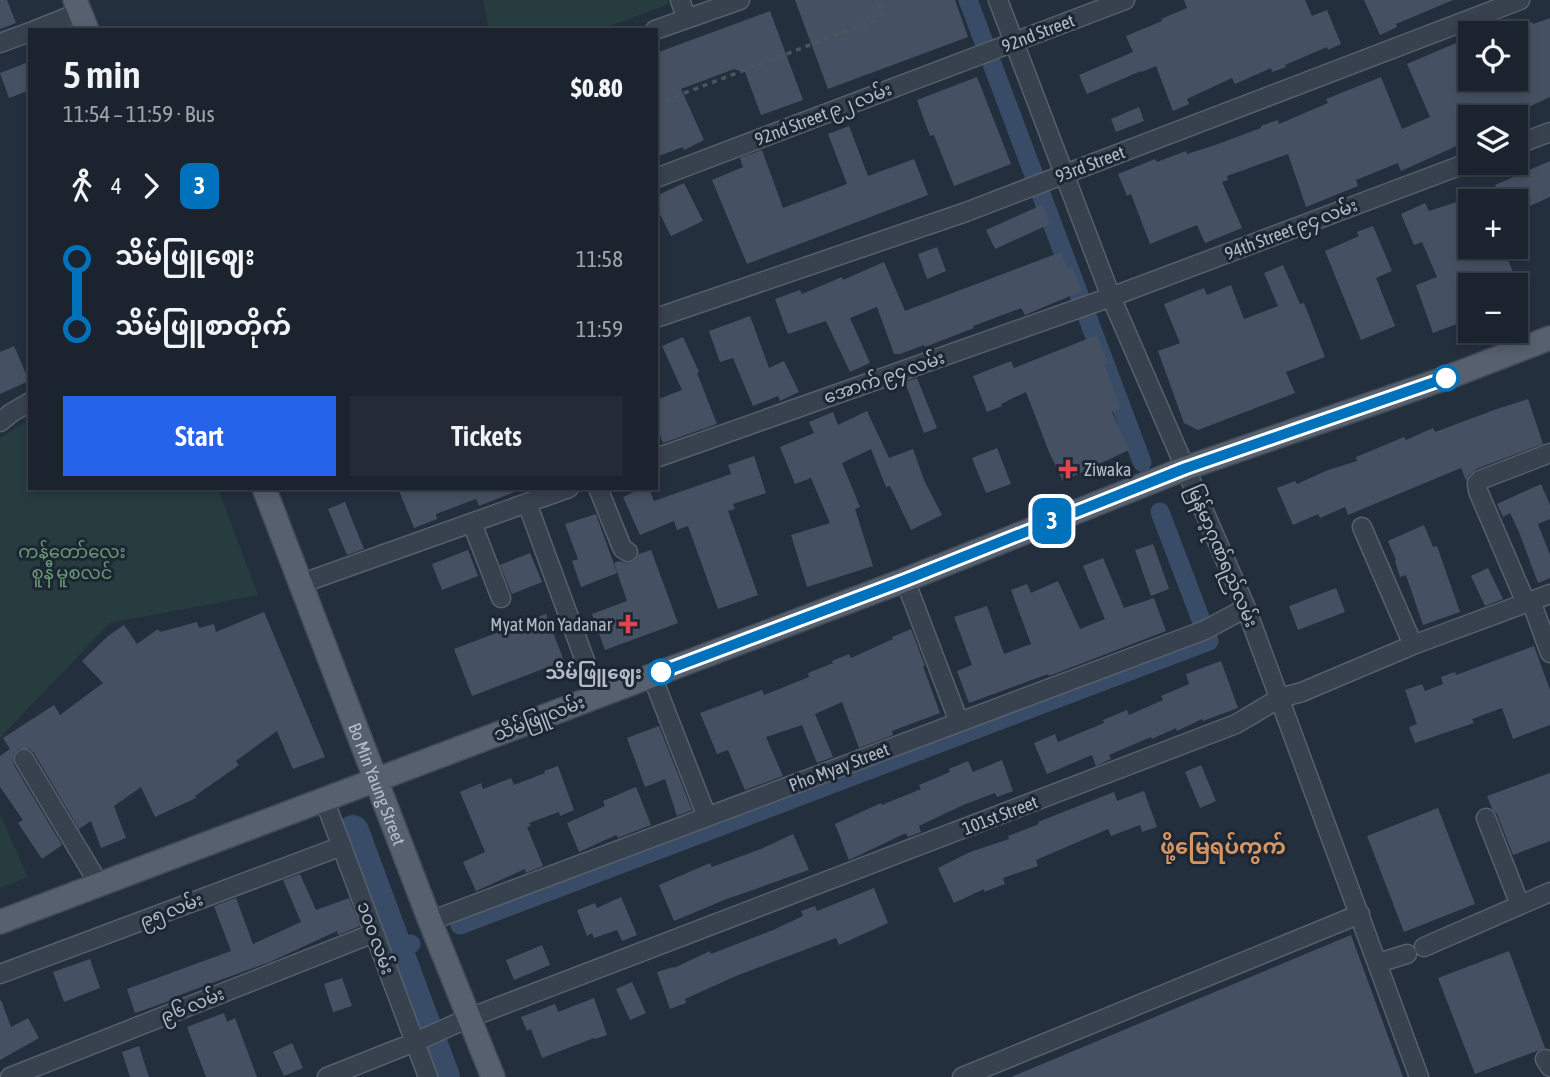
<!DOCTYPE html>
<meta charset="utf-8">
<style>
:root{--surface:#1b232e;--page:#242b36;--text:#f1f3f6;--muted:#a0a4aa;--line:#39404a;--accent:#2563eb}
body{margin:0;font-family:"Asap Condensed","Noto Sans Myanmar",sans-serif;background:var(--page);color:var(--text);height:100vh;display:flex;flex-direction:column;font-size:26px;white-space:nowrap}
*{box-sizing:border-box;margin:0}
p{font-size:23px;color:var(--muted)}
.icon{flex:none;width:38px;height:38px;fill:none;stroke:currentColor;stroke-width:2;stroke-linecap:round;stroke-linejoin:round}
.map{position:relative;flex:1;overflow:hidden}
.sheet{position:absolute;left:28px;top:28px;width:630px;height:462px;display:flex;flex-direction:column;background:var(--surface);border-radius:0px;box-shadow:0 4px 10px #0003,0 0 0 2px var(--line)}
.sheet>*{flex:none}
.badge{padding:0 14px;border-radius:10px;font-size:24px;line-height:46px}
.tools{position:absolute;left:1458px;top:21px;display:grid;gap:14px}
.tools a{display:grid;place-items:center;width:70px;height:70px;border-radius:0px;background:var(--surface);box-shadow:0 4px 10px #0003,0 0 0 2px var(--line);font-size:35px}
.map>.badge{position:absolute;translate:-50% -50%;box-shadow:0 0 0 4px #fff}
.legs{display:flex;align-items:center;gap:10px;height:77px;padding:0 35px;font-size:23px}
.legs p{margin-inline-start:auto}
.summary{display:flex;align-items:center;justify-content:space-between;height:119px;padding:0 35px}
h1{font-size:38px;font-weight:600;line-height:52px}
.primary-button{display:flex;gap:14px;margin-top:auto;padding:14px 35px}
.primary-button a{flex:1;height:80px;border-radius:0px;background:var(--accent);color:#fff;font-size:28px;font-weight:600;line-height:80px;text-align:center}
.primary-button a+a{background:var(--page);color:var(--text)}
ul{padding:0 35px;list-style:none}
li{display:flex;align-items:center;gap:24px;height:70px;font-size:26px}
li i{display:grid;place-items:center;width:10px;height:100%;margin:0 9px;background:currentColor}
li i::after{content:'';width:18px;height:18px;margin:-9px;border:5px solid;border-radius:50%;background:var(--surface)}
li p{margin-inline-start:auto}
li:first-child i{background:linear-gradient(#0000 50%,currentColor 0)}
li:last-child i{background:linear-gradient(currentColor 50%,#0000 0)}
.map>svg:first-child{display:block}
.green{fill:#263c3f}
.lines{fill:none;stroke-linecap:round;stroke-linejoin:round}
.canal{stroke:#394c67;stroke-width:19}
.river{stroke:#394c67;stroke-width:32}
.building{fill:#455162}
.minor-casing{stroke:#565f6c;stroke-width:21}
.major-casing{stroke:#414a57;stroke-width:26}
.path{stroke:#44595c;stroke-width:3.5;stroke-dasharray:5 5;stroke-linecap:butt}
.minor{stroke:#38414e;stroke-width:18}
.major{stroke:#56606e;stroke-width:23}
.line-1-casing{stroke:#fff;stroke-width:16}
.line-1{stroke:#0072bc;stroke-width:10}
.stop-1-dot{fill:#fff;stroke:#0072bc;stroke-width:3.5}
.health-dot{fill:#e0444e;stroke:#1d2633;stroke-width:2.5}
.labels{text-anchor:middle;dominant-baseline:central;stroke-width:6;stroke-linejoin:round;paint-order:stroke}
.street-label{font-size:18px;fill:#b4bcc9;stroke:#1d2633}
.poi-label{font-size:18px;fill:#b4bcc9;stroke:#1d2633;text-anchor:start}
.park-label{font-size:18px;fill:#6b9a76;stroke:#1d2633}
.stop-label{font-size:18px;font-weight:bold;fill:#b4bcc9;stroke:#1d2633;text-anchor:end}
.quarter-label{font-size:21px;font-weight:bold;fill:#d59563;stroke:#1d2633}
</style>
<div class="map">
<svg width="1550" height="1077" viewBox="0 0 1550 1077">
<rect width="100%" height="100%" fill="#242f3e"/>
<!-- green -->
<path class="green" d="M483 0H667L669 4 599 30H489Z
M30 419V488H218L258 595 110 623 0 738V438Z
M0 814 28 877 0 888Z"/>
<g class="lines">
<!-- canal -->
<path class="canal" d="M968 0 1142 462
M460 925 1209 641 1160 512
M397 949 411 944"/>
<!-- river -->
<path class="river" d="M353 831 444 1077"/>
</g>
<!-- building -->
<path class="building" d="M0 0H7L16 23 0 29Z
M795 0H955L968 37 828 89Z
M1184 0H1305L1312 16 1327 10 1341 44 1328 50 1327 47 1285 65 1286 67 1272 72 1271 68 1235 84 1232 78 1187 99 1189 104 1173 111 1156 66 1142 72 1141 71 1087 94 1079 75 1133 52 1126 36 1162 21 1161 19 1187 8Z
M1364 0H1453L1396 24 1397 27 1380 35Z
M770 11 803 100 761 115 745 72 734 69 681 89 704 140 684 150 683 147 656 157V53Z
M1550 18V97L1507 117H1470V140L1401 171 1398 163 1356 180 1358 186 1306 207 1288 154 1227 176 1228 180 1222 182 1242 228 1205 243 1197 225 1150 244 1131 194 1127 196 1118 174 1155 159 1157 162 1186 151 1187 154 1215 145 1261 128V126L1278 120 1279 124 1328 103 1326 99 1381 77 1402 129 1430 117 1407 64 1456 43 1469 79H1516V29L1532 22 1533 24Z
M26 63 30 72V90L9 98 0 73Z
M977 77 1011 164 954 186 934 135 930 136 917 100Z
M1139 107 1144 121 1116 132 1111 119Z
M849 126 868 176 914 159 928 195 747 264 712 180 743 167 740 158 762 150 783 208 847 184 828 134Z
M1550 161V197L1516 212V201H1502L1495 185Z
M684 183 703 221 671 236 656 206V196Z
M1457 202 1470 238V247H1503L1518 285H1470V319L1433 333 1416 285 1437 277 1422 242 1414 245 1401 214 1425 203 1429 211Z
M1042 205 1050 224 995 249 986 230Z
M1373 226 1392 271 1376 278 1395 326 1361 340 1325 251 1359 236 1357 232Z
M937 247 946 271 927 279 918 254Z
M1061 252 1067 269 1072 267 1082 291 1025 315 1021 308 973 326 974 328 925 347 924 345 900 354H894L877 307 850 318 870 363 850 372 826 321 788 334 775 299 800 290 802 294 842 277 843 280 884 262 905 311Z
M1283 265 1300 304 1304 303 1325 357 1286 372 1295 393 1198 430 1184 423 1158 351 1180 343 1164 304 1204 288 1207 295 1231 285 1244 319 1278 306 1264 273Z
M750 316 769 368 784 361 799 392 780 401 778 396 753 406 733 358 720 362 709 331Z
M1097 335 1108 363 1104 364 1121 408 1112 412 1129 450 1063 481 1049 452 1026 392 1001 404 1002 406 987 412 973 376 1011 361 1014 368Z
M683 337 699 372 697 373 717 424 663 443 656 425V400L682 390 662 346Z
M14 346 29 381 0 394V352Z
M917 378 937 428 924 433 905 382Z
M1528 399 1543 444 1476 469 1469 475 1466 481 1461 468 1348 515 1345 507 1320 518 1318 514 1293 525 1277 488 1295 481 1297 484 1328 470 1357 461 1356 457 1404 437 1406 440 1433 428 1435 432 1497 409Z
M867 411 889 458 913 449 924 480 942 515 911 530 890 486 886 487 871 449 842 463 860 507 855 509 873 566 807 587 791 535 830 523 811 478 795 484 780 447 814 433 809 422 833 412 838 425Z
M997 448 1011 484 986 493 972 458Z
M754 456 766 493 733 504 735 509 728 511 758 595 718 609 688 526 677 530 674 521 640 535 623 497 643 488H649L654 501 731 474 728 465Z
M1541 484 1550 505V519L1538 524 1550 555V578L1538 583 1519 532 1510 513 1503 517 1497 504Z
M398 488H522V489L479 506 476 499 436 514 437 519 414 528Z
M345 502 364 549 347 555 328 509Z
M596 514 617 573 581 587 572 561 578 559 565 524Z
M1424 525 1433 547 1437 546 1460 612 1423 625 1406 575 1400 577 1395 561 1396 560 1388 541Z
M1153 544 1169 589 1151 596 1135 550Z
M468 550 478 576 442 590 432 564Z
M651 550 678 623 605 650 592 614 627 601 614 563 620 561 627 563 633 562 637 558 639 554Z
M530 553 542 582 512 594 500 565Z
M1103 558 1124 608 1154 598 1166 631 1049 676 1048 674 969 703 957 671 972 665 954 617 987 606 1004 654 1031 644 1011 590 1027 584 1031 593 1058 581 1080 629 1105 619 1083 566Z
M1488 568 1503 599 1485 606 1471 576Z
M1336 588 1345 612 1298 630 1289 606Z
M264 612 325 757 293 769 277 731 236 761 239 765 195 796 196 798 155 817 141 787 114 806 126 838 101 848 91 821 79 829 34 753 29 749H19L14 754 13 760 14 765 62 845 42 859 18 823 23 820 0 787V756L10 749 3 738 54 705 60 715 103 683 82 661 108 636 124 625 137 644 158 629 160 632 197 622 199 628 214 624 216 632Z
M546 614 564 661 472 696 454 649Z
M911 629 925 666H923L940 713 892 731 893 735 859 748 842 702 815 714 833 757 817 763 802 725 766 737 783 776 745 790 728 750 717 754 700 713 762 690 764 695 809 677 808 673 833 663 832 661 849 654 851 658 893 639 892 637Z
M1534 646 1550 690V725L1513 739 1502 708 1472 719 1474 723 1415 743 1409 727 1417 724 1405 690 1422 684 1425 691 1443 684 1441 677 1455 672 1456 675Z
M1221 661 1238 708 1203 721 1202 719 1177 731 1176 728 1152 739 1151 737 1109 755 1111 759 1096 766 1092 755 1047 774 1034 743 1055 734 1058 742 1104 723 1103 720 1127 710 1129 715 1163 700 1161 696 1189 684 1186 674Z
M659 726 692 810 677 816 665 779 645 787 627 738Z
M1002 760 1013 791 997 797 995 793 963 805 919 826 921 832 908 837 906 833 849 860 835 824 881 803 882 805 921 789 919 785 950 772 949 769 968 761 973 772Z
M1201 765 1216 801 1200 808 1185 772Z
M558 766 574 810 560 816 559 812 529 823 531 826 527 827 543 866 526 873 525 869 476 891 463 862 485 852 460 792 481 783 483 789 511 778 514 785 545 773 544 771Z
M1550 773V841L1513 855 1497 814 1492 809 1487 796Z
M636 787 651 825 618 838 616 835 579 852 567 823 605 806 603 801Z
M1144 791 1157 827 1142 832 1140 825 1111 836 1108 829 1036 860 1038 866 1003 878 1005 884 984 892V889L954 903 938 868 970 852 1009 839 1008 836 1039 824 1038 822 1114 792 1117 801Z
M1438 808 1475 904 1404 932 1367 836Z
M793 834 809 870 724 900 674 921 659 885 710 863 712 867 761 849Z
M300 874 316 910 349 898 360 926 338 935 337 931 270 962 174 997 175 999 135 1013 127 989 231 951 214 906 236 898 253 944 301 922 283 880Z
M874 888 888 923 839 945 836 938 736 976 685 999 686 1003 670 1009 657 972 673 967 674 968 710 951 711 954 773 930 803 916 801 911 815 906 817 911Z
M621 897 637 935 622 941 617 930 594 938 592 933 587 936 577 910 595 903 597 908Z
M1351 935 1403 1077H1011Z
M542 945 550 965 514 980 506 960Z
M1509 951 1545 1048 1475 1074 1438 978Z
M90 959 100 988 64 1002 53 972Z
M342 978 352 1006 333 1012 324 984Z
M632 982 646 1013 630 1020 616 989Z
M594 998 607 1035 595 1039 594 1038 542 1058 531 1029 527 1031 521 1017 555 1004 558 1012Z
M1 1000 11 1027 28 1018 39 1038 0 1060V1001Z
M224 1013 227 1022 235 1018 257 1077H206L187 1027Z
M292 1043 303 1068 284 1076 273 1052Z
M139 1046 149 1077H130L122 1052Z"/>
<g class="lines">
<defs>
<path id="minor" d="M680 0 687 19
M998 0 1111 297 1246 608 1419 1077
M35 30 80 12
M655 30 740 0
M0 43 30 32
M1516 145 1550 132
M656 178 1125 0
M656 318 966 212 1520 0
M0 422 11 413 30 402
M656 458 1111 297 1470 162
M598 488 621 545 623 549 628 552
M527 503 598 696
M472 523 501 598
M1362 527 1413 645
M905 580 959 722
M300 584 569 488
M1531 601 1550 653
M1526 603 1478 491 1477 483 1480 480 1550 453
M652 676 707 817
M24 759 99 884
M324 799 428 1077
M1486 818 1520 905
M430 921 1205 630 1246 608
M1424 947 1550 892
M1378 963 1407 954
M0 974 342 846
M1545 1059 1550 1067
M10 1077 374 933
M327 1077 415 1042 469 1018 1236 724 1280 698 1302 692 1413 645 1550 594
M962 1077 1360 914"/>
<g id="major">
<path d="M75 0 87 30"/>
<path id="s1" d="M264 488 430 921 493 1077"/>
<path d="M0 922 905 580 1186 468 1446 378 1550 338"/>
</g>
</defs>
<!-- minor casing -->
<use href="#minor" class="minor-casing"/>
<!-- major casing -->
<use href="#major" class="major-casing"/>
<!-- path -->
<path class="path" d="M656 104 875 20 882 14 878 0"/>
<!-- minor -->
<use href="#minor" class="minor"/>
<!-- major -->
<use href="#major" class="major"/>
</g>
<g class="lines">
<defs>
<path id="line-1" d="M661 672 905 580 1186 468 1446 378"/>
</defs>
<!-- line-1 casing -->
<use href="#line-1" class="line-1-casing"/>
<!-- line-1 -->
<use href="#line-1" class="line-1"/>
</g>
<!-- markers -->
<g class="stop-1-dot">
<circle cx="1446" cy="378" r="12"/>
<circle cx="661" cy="672" r="12"/>
</g>
<g class="health-dot">
<path d="M1064.5 458.5h7v7h7v7h-7v7h-7v-7h-7v-7h7z"/>
<path d="M624.5 613.5h7v7h7v7h-7v7h-7v-7h-7v-7h7z"/>
</g>
<g class="labels">
<!-- street labels -->
<g class="street-label">
<text transform="translate(1038 33) rotate(-21)">92nd Street</text>
<text transform="translate(823 114) rotate(-21)">92nd Street ၉၂ လမ်း</text>
<text transform="translate(1090 164) rotate(-21)">93rd Street</text>
<text transform="translate(1291 229) rotate(-21)">94th Street ၉၄ လမ်း</text>
<text transform="translate(884 377) rotate(-19)">အောက် ၉၄ လမ်း</text>
<text transform="translate(1223 556) rotate(67)">မြန်မာ့ဂုဏ်ရည်လမ်း</text>
<text transform="translate(539 718) rotate(-21)">သိမ်ဖြူလမ်း</text>
<text transform="translate(839 767) rotate(-21)">Pho Myay Street</text>
<text stroke="none"><textPath href="#s1" startOffset="317">Bo Min Yaung Street</textPath></text>
<text transform="translate(1000 815) rotate(-21)">101st Street</text>
<text transform="translate(171 910) rotate(-21)">၉၅ လမ်း</text>
<text transform="translate(376 938) rotate(70)">၁၀၀ လမ်း</text>
<text transform="translate(192 1005) rotate(-22)">၉၆ လမ်း</text>
</g>
<!-- poi labels -->
<g class="poi-label">
<text x="1084" y="469">Ziwaka</text>
<text x="612" y="624" text-anchor="end">Myat Mon Yadanar</text>
</g>
<!-- park labels -->
<g class="park-label">
<text x="72" y="551">ကန်တော်လေး<tspan x="72" dy="21">စူနီ မူစလင်</tspan></text>
</g>
<!-- stop labels -->
<g class="stop-label">
<text x="642" y="672">သိမ်ဖြူဈေး</text>
</g>
<!-- quarter labels -->
<g class="quarter-label">
<text x="1223" y="846">ဖို့မြေရပ်ကွက်</text>
</g>
</g>
</svg>
<div class="tools">
<a><svg class="icon" aria-label="locate" viewBox="0 0 24 24"><circle cx="12" cy="12" r="6"/><path d="M12 2v4M12 18v4M2 12h4M18 12h4"/></svg></a>
<a><svg class="icon" aria-label="layers" viewBox="0 0 24 24"><path d="M12 4l9 5-9 5-9-5zM3 14l9 5 9-5"/></svg></a>
<a>+</a>
<a>−</a>
</div>
<b class="badge" style="left:1052px;top:521px;background:#0072bc;color:#fff">3</b>
<section class="sheet">
<div class="summary"><div><h1>5 min</h1><p>11:54 – 11:59 · Bus</p></div><b>$0.80</b></div>
<div class="legs"><svg class="icon" aria-label="walk" viewBox="0 0 24 24"><circle cx="13" cy="4" r="2"/><path d="M13 8l-2 6 4 7M11 14l-3 7M7 12l3-4h3l4 4"/></svg>4<svg class="icon" aria-label="forward" viewBox="0 0 24 24"><path d="M9 5l7 7-7 7"/></svg><b class="badge" style="background:#0072bc;color:#fff">3</b></div>
<ul>
<li><i style="color:#0072bc"></i><b>သိမ်ဖြူဈေး</b><p>11:58</p></li>
<li><i style="color:#0072bc"></i><b>သိမ်ဖြူစာတိုက်</b><p>11:59</p></li>
</ul>
<div class="primary-button"><a>Start</a><a>Tickets</a></div>
</section>
</div>
